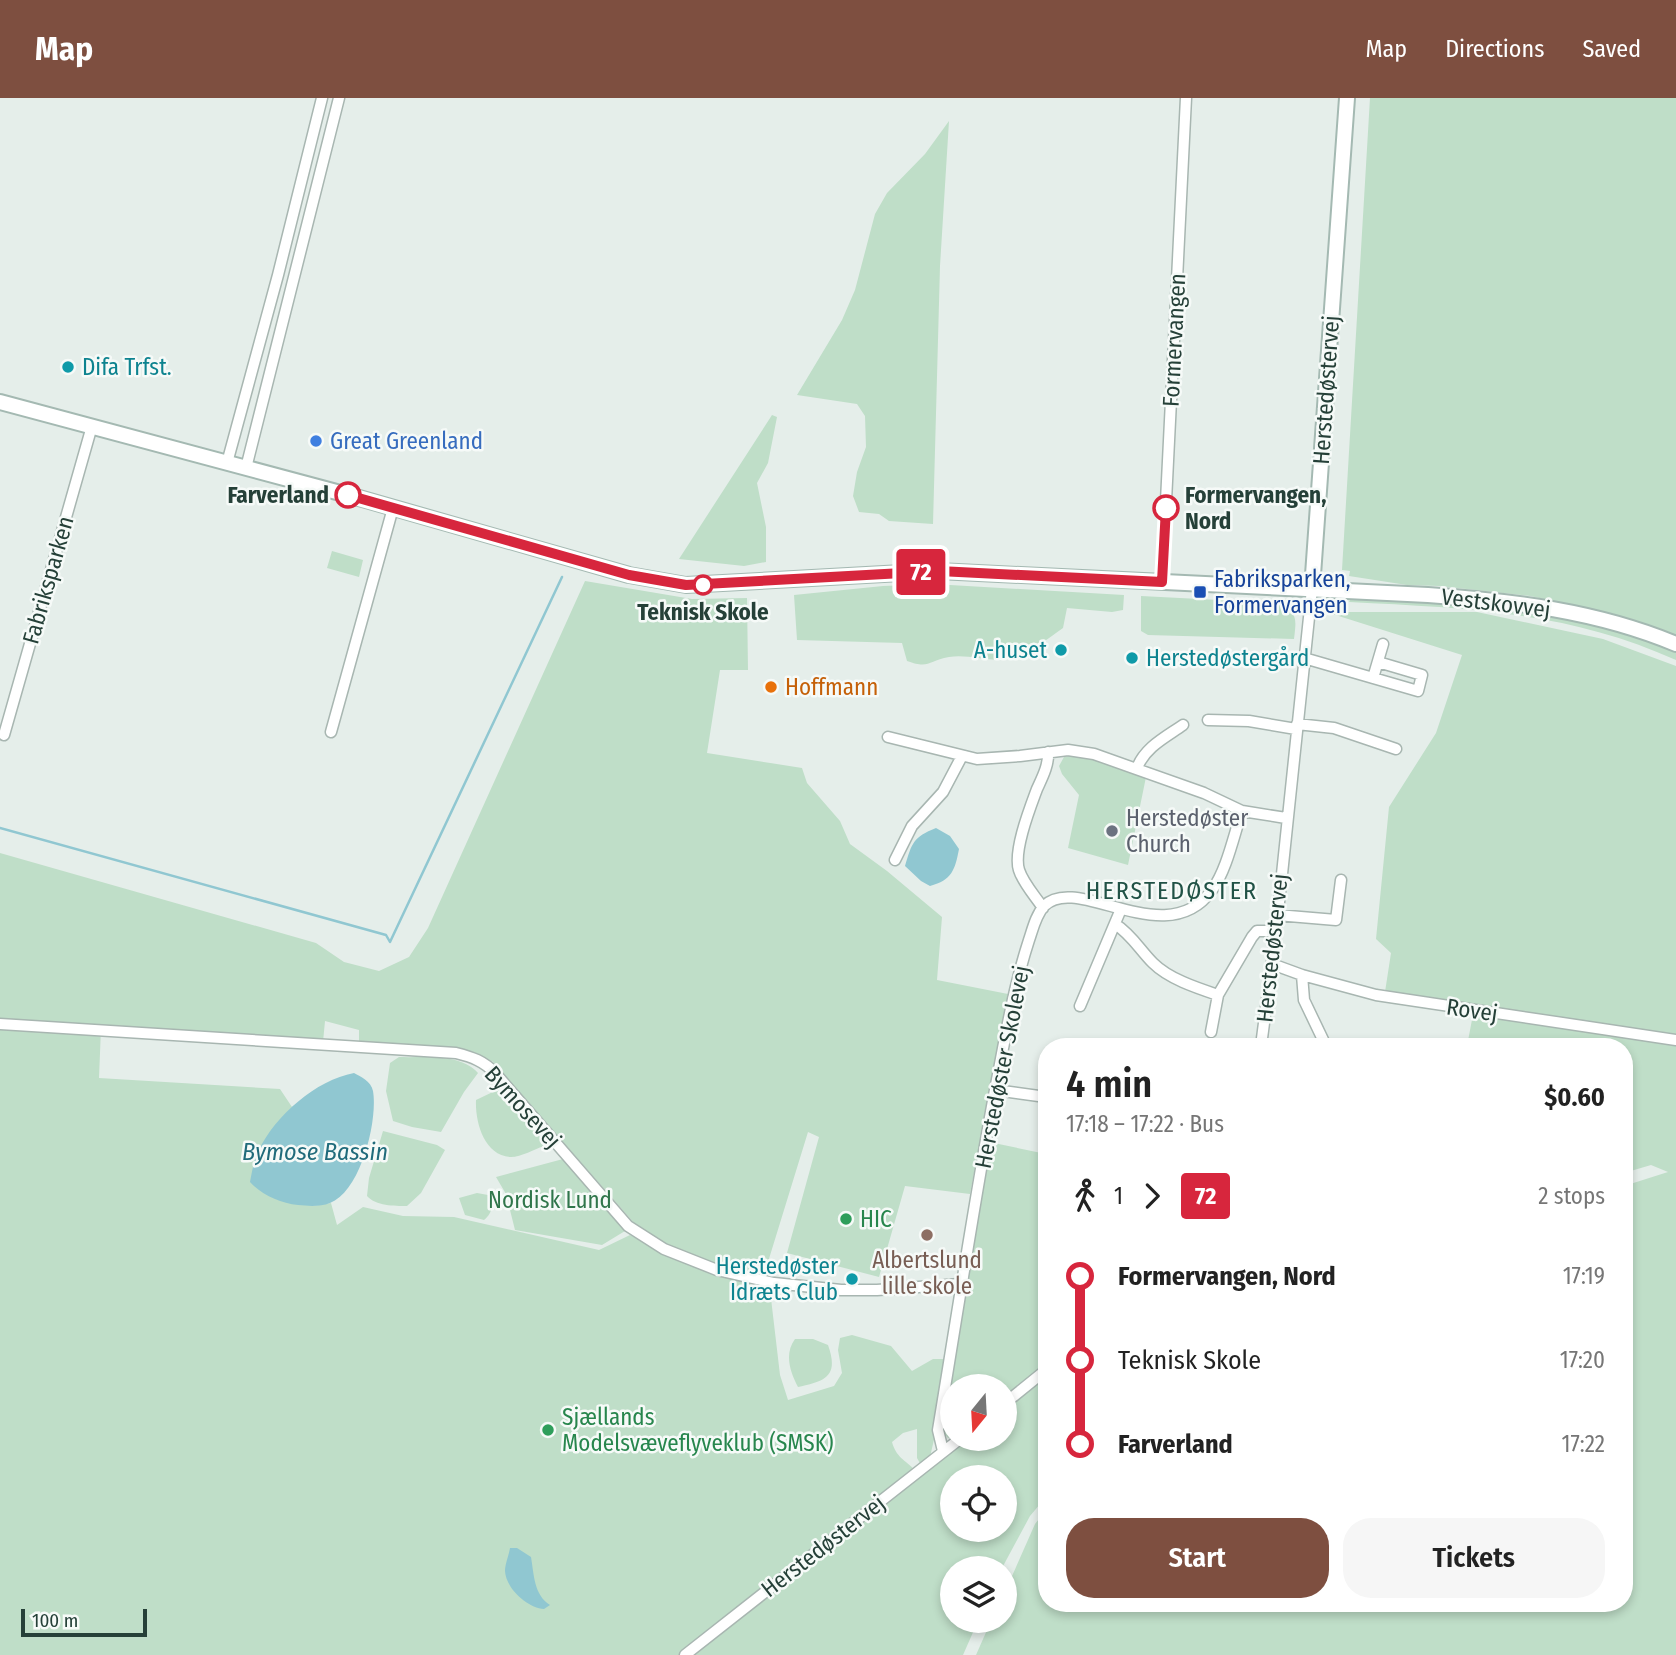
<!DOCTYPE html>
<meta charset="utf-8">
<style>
:root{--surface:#fff;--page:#f6f6f6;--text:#222;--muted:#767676;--accent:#7e4f40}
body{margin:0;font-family:"Fira Sans Condensed",sans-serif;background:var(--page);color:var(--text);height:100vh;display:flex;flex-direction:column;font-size:26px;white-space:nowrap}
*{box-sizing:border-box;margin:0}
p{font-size:23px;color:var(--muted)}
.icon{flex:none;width:38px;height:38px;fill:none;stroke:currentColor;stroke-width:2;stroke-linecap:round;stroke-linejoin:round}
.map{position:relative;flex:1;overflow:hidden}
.details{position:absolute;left:1038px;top:940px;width:595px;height:574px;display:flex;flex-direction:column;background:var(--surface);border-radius:28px;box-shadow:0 4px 10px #0003}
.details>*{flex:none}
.badge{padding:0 14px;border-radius:5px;font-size:24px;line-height:46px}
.needle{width:46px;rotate:198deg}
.tools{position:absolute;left:940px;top:1276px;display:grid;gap:14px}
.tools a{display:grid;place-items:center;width:77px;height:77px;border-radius:50%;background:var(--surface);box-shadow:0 4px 10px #0003;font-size:35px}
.scale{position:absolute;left:21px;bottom:18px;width:126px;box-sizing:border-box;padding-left:7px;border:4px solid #254038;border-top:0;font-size:19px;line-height:24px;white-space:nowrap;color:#254038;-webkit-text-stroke:5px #f6faf8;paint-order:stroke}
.map>.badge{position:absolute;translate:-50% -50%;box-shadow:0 0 0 4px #fff}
.legs{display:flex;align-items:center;gap:10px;height:77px;padding:0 28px;font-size:23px}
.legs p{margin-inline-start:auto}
.overview{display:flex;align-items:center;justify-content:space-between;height:119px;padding:0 28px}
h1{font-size:38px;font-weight:600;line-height:52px}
.action{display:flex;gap:14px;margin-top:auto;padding:14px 28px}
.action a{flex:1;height:80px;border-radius:28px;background:var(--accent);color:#fff;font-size:28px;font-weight:600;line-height:80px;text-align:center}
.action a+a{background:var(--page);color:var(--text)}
ul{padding:0 28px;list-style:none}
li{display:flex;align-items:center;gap:24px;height:84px;font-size:26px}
li i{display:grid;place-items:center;width:10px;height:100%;margin:0 9px;background:currentColor}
li i::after{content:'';width:18px;height:18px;margin:-9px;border:5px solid;border-radius:50%;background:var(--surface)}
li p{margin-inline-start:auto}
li:first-child i{background:linear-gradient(#0000 50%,currentColor 0)}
li:last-child i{background:linear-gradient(currentColor 50%,#0000 0)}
header{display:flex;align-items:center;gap:42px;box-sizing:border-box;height:98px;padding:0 35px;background:var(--accent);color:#fff}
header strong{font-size:33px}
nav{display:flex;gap:38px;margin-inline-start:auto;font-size:24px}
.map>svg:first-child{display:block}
.green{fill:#bfdec8;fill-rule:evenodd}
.water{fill:#90c7d1}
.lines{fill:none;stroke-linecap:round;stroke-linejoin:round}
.stream{stroke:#90c7d1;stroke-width:2.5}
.street-casing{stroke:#a8b6b1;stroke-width:13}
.secondary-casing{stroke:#a4b9b2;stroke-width:18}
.street{stroke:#fff;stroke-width:10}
.secondary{stroke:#fff;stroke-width:14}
.line-1-casing{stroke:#fff;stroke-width:16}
.line-1{stroke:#d7263d;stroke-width:10}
.culture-dot{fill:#0f9aa8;stroke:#f6faf8;stroke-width:2.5}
.shop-dot{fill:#3f7fe0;stroke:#f6faf8;stroke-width:2.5}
.stop-1-dot{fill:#fff;stroke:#d7263d;stroke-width:3.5}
.transit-dot{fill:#1a4fb4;stroke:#f6faf8;stroke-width:2.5}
.food-dot{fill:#e8710a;stroke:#f6faf8;stroke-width:2.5}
.worship-dot{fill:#6b7280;stroke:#f6faf8;stroke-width:2.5}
.leisure-dot{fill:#2e9e5b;stroke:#f6faf8;stroke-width:2.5}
.education-dot{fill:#8d6e63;stroke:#f6faf8;stroke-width:2.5}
.labels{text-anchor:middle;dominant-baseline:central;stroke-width:5;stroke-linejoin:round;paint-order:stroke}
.street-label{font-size:23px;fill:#254038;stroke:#f6faf8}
.culture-label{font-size:23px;fill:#0d838f;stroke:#f6faf8;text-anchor:start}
.shop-label{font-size:23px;fill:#366cbe;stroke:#f6faf8;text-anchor:start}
.stop-label{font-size:23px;font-weight:bold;fill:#254038;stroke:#f6faf8;text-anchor:end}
.transit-label{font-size:23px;fill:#164399;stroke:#f6faf8;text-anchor:start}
.food-label{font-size:23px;fill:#c56008;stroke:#f6faf8;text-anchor:start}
.worship-label{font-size:23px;fill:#5b616d;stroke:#f6faf8;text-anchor:start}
.park-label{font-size:23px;fill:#30764b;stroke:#f6faf8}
.leisure-label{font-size:23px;fill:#27864d;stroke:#f6faf8;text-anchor:start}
.education-label{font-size:23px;fill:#785e54;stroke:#f6faf8}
.neighbourhood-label{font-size:24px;letter-spacing:2px;fill:#215246;stroke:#f6faf8}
.water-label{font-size:24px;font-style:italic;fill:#206b7b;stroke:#f6faf8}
</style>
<header>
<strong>Map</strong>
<nav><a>Map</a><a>Directions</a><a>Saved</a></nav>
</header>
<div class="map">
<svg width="1676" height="1557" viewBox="0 0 1676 1557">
<rect width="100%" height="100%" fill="#e5eeea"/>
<!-- green -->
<path class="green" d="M1370 0H1676V537L1614 516 1530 498 1439 488 1407 487 1349 478 1350 473 1342 472Z
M949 23 940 168 933 426 889 423 879 416 859 414 853 398 857 374 866 349 865 318 857 306 797 297 842 222 855 192 875 116 887 95 925 56Z
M772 317 777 319 768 365 757 385 766 429V464L744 468 679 461Z
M332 453 363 462 359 479 327 470Z
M585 483 692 501 747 500 748 572H720L707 655 802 670 807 685 840 723 850 746 887 773 942 819 937 882 1008 896 970 1096 905 1088 879 1179 787 1155 819 1039 808 1034 764 1177 758 1178 717 1167 665 1147 634 1125 492 963 359 947V932L325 923 323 944 101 930 99 980 280 991 292 1009 272 1032 313 1108 331 1105 337 1127 363 1109 403 1118 454 1119 599 1152 630 1137 688 1167 770 1192 780 1277 788 1302 834 1288 842 1275 838 1252 840 1240 852 1237 891 1248 912 1273 933 1261H947L936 1333 930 1359 921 1367 917 1360V1331L903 1335 892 1344C896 1359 905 1362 915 1372L900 1381 679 1557H0V755L316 845 344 864 379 873 409 859 428 830Z
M933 486 1124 497 1123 512 1112 514 1067 510 1063 530C1046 542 1026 558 1004 561 988 564 969 556 949 559 928 563 929 571 907 563L902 545 797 542 794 497 883 488Z
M1141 498 1275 505C1297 515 1297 517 1294 541L1148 537 1141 533Z
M1351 500C1461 505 1574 507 1676 554V562C1568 513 1465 510 1349 504Z
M1326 514H1477L1603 541 1676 568V1557H976L991 1523 1004 1522 1005 1494 1035 1426 1046 1412V1505H1624V1088L1668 1074 1651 1067 1624 1075V948H1467L1475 906 1385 894 1391 855 1376 841 1389 709 1436 635 1462 557Z
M1072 657 1090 659 1146 679 1128 767 1068 750 1079 697 1062 676 1059 668 1064 659Z
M399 959C424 960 460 955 478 975L464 994 441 1034 412 1029 393 1023 386 993 390 965Z
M499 991 540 1039 544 1048C535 1051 521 1059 511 1059 484 1058 475 1024 476 1002Z
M383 1033 437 1047 445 1052 421 1095 407 1108C394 1108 376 1108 367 1098L369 1080Z
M989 1044 1046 1056V1266L1005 1299 1004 1288H952V1339L948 1340 942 1333 965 1181Z
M563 1061 625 1133 602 1147 515 1132 506 1096 496 1079Z
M477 1095 488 1097C493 1108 493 1114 484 1122L465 1117 459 1100Z
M795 1241H813L828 1247C839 1278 826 1283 798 1289 790 1274 784 1256 795 1241Z
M1046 1277V1399L1030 1418 1002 1470H952V1522L978 1523 963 1557H694L962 1345 970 1341 1004 1340 1005 1312ZM952 1379H1004V1432H952Z"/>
<!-- water -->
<path class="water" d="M936 730 950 738 959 751C955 772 952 782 930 788L921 783 905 768C912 745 913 739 936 730Z
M354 975C361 979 371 983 373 993 378 1022 361 1093 330 1105 320 1109 308 1108 298 1107 280 1105 262 1097 250 1084 252 1073 254 1062 259 1052 275 1018 316 982 354 975Z
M510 1450H517L531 1459C534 1477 534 1497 550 1507L544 1511C528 1510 506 1491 505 1473 505 1466 509 1457 510 1450Z"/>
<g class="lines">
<!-- stream -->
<path class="stream" d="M0 730 386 837 390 844 562 479"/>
<defs>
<path id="street" d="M227 365 278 177 322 0
M246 370 339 0
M1162 484 1186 0
M1304 560 1418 593 1422 577 1378 564
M1373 580 1383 546
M1208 622 1249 623 1296 631
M1297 626 1334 630 1396 651
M331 634 393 410
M4 637 92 328
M888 639 977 661 1020 658 1068 652 1094 656 1204 695 1242 713 1286 720
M1137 670C1145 649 1166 639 1183 627
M895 762 912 728 943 694 962 658
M1043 810C1035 798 1023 785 1019 772 1013 753 1030 710 1037 691 1042 680 1049 667 1048 654
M1277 817 1336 822 1341 782
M1115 826C1131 836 1140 852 1153 865 1169 881 1197 890 1218 897
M1272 866 1302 877 1376 897 1676 942
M1302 877 1304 902 1326 948
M1080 908 1121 811
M0 926 456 955C472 959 484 963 496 976L628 1128 664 1151 717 1172 774 1185 841 1192H877L960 1186
M1211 934 1218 897 1252 839 1257 833H1276
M1261 948 1276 833 1312 491
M995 992 1046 999
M1004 1306 1046 1272
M943 1353 938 1332C957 1218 974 1105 995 992 1005 941 1013 891 1029 842 1033 830 1036 817 1044 808 1077 774 1166 856 1212 792 1227 772 1234 736 1242 713
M685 1557 961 1340"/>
<path id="secondary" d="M0 304 359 400 629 477 686 487 938 473 1428 497C1513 503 1597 513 1676 546
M1312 491 1347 0"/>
</defs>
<!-- street casing -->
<use href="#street" class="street-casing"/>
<!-- secondary casing -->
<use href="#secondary" class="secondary-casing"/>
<!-- street -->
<use href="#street" class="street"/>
<!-- secondary -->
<use href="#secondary" class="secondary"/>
</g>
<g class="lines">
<defs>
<path id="line-1" d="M348 397 629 477 686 487 939 473 1162 484 1166 410"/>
</defs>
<!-- line-1 casing -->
<use href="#line-1" class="line-1-casing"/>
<!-- line-1 -->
<use href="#line-1" class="line-1"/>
</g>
<!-- markers -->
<g class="culture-dot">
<circle cx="68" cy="269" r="7"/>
<circle cx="1061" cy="552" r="7"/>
<circle cx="1132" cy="560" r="7"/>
<circle cx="852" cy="1181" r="7"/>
</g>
<circle class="shop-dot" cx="316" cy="343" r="7"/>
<g class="stop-1-dot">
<circle cx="348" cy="397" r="12"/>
<circle cx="1166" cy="410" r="12"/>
<circle cx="703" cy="487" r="9"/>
</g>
<rect class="transit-dot" x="1193" y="487" width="14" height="14" rx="3.5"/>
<circle class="food-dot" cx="771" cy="589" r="7"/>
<circle class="worship-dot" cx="1112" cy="733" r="7"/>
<g class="leisure-dot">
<circle cx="846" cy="1121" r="7"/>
<circle cx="548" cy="1332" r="7"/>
</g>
<circle class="education-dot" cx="927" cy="1137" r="7"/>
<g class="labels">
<!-- street labels -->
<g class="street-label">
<text transform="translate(1174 242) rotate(-87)">Formervangen</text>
<text transform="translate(1326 292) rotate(-86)">Herstedøstervej</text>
<text transform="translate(48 482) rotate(-74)">Fabriksparken</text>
<text transform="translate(1496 505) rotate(7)">Vestskovvej</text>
<text transform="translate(1272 850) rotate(-84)">Herstedøstervej</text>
<text transform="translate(1472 912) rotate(8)">Rovej</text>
<text transform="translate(1002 969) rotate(-79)">Herstedøster Skolevej</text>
<text transform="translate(523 1009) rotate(48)">Bymosevej</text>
<text transform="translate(823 1448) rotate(-38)">Herstedøstervej</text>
</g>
<!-- culture labels -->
<g class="culture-label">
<text x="82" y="269">Difa Trfst.</text>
<text x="1047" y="552" text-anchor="end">A-huset</text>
<text x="1146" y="560">Herstedøstergård</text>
<text x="838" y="1168" text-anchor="end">Herstedøster<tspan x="838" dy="26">Idræts Club</tspan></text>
</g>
<!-- shop labels -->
<g class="shop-label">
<text x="330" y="343">Great Greenland</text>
</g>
<!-- stop labels -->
<g class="stop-label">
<text x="329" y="397">Farverland</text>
<text x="1185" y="397" text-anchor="start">Formervangen,<tspan x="1185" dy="26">Nord</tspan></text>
<text x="703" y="514" text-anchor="middle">Teknisk Skole</text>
</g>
<!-- transit labels -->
<g class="transit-label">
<text x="1214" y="481">Fabriksparken,<tspan x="1214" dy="26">Formervangen</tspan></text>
</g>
<!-- food labels -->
<g class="food-label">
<text x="785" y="589">Hoffmann</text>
</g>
<!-- worship labels -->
<g class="worship-label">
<text x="1126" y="720">Herstedøster<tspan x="1126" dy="26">Church</tspan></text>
</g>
<!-- park labels -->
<g class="park-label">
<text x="550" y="1102">Nordisk Lund</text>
</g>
<!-- leisure labels -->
<g class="leisure-label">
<text x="860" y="1121">HIC</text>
<text x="562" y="1319">Sjællands<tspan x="562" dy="26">Modelsvæveflyveklub (SMSK)</tspan></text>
</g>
<!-- education labels -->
<g class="education-label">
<text x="927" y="1162">Albertslund<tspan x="927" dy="26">lille skole</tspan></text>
</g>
<!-- neighbourhood labels -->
<g class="neighbourhood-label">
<text x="1172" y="793">HERSTEDØSTER</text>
</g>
<!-- water labels -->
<g class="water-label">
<text x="315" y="1054">Bymose Bassin</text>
</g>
</g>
</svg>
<div class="tools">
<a><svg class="needle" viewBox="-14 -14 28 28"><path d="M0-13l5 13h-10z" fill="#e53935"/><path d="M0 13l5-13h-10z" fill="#767676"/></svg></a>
<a><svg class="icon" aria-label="locate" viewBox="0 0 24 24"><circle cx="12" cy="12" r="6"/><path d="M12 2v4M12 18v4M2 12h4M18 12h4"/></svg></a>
<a><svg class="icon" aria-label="layers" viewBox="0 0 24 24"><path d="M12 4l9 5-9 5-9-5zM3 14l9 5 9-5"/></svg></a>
</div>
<div class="scale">100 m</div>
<b class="badge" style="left:921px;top:474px;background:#d7263d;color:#fff">72</b>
<section class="details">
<div class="overview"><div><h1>4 min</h1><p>17:18 – 17:22 · Bus</p></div><b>$0.60</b></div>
<div class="legs"><svg class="icon" aria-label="walk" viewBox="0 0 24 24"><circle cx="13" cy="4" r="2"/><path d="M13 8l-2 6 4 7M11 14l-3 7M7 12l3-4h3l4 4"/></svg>1<svg class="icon" aria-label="forward" viewBox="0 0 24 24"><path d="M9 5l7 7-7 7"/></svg><b class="badge" style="background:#d7263d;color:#fff">72</b><p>2 stops</p></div>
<ul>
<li><i style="color:#d7263d"></i><b>Formervangen, Nord</b><p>17:19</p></li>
<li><i style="color:#d7263d"></i><span>Teknisk Skole</span><p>17:20</p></li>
<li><i style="color:#d7263d"></i><b>Farverland</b><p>17:22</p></li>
</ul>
<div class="action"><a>Start</a><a>Tickets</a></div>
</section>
</div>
